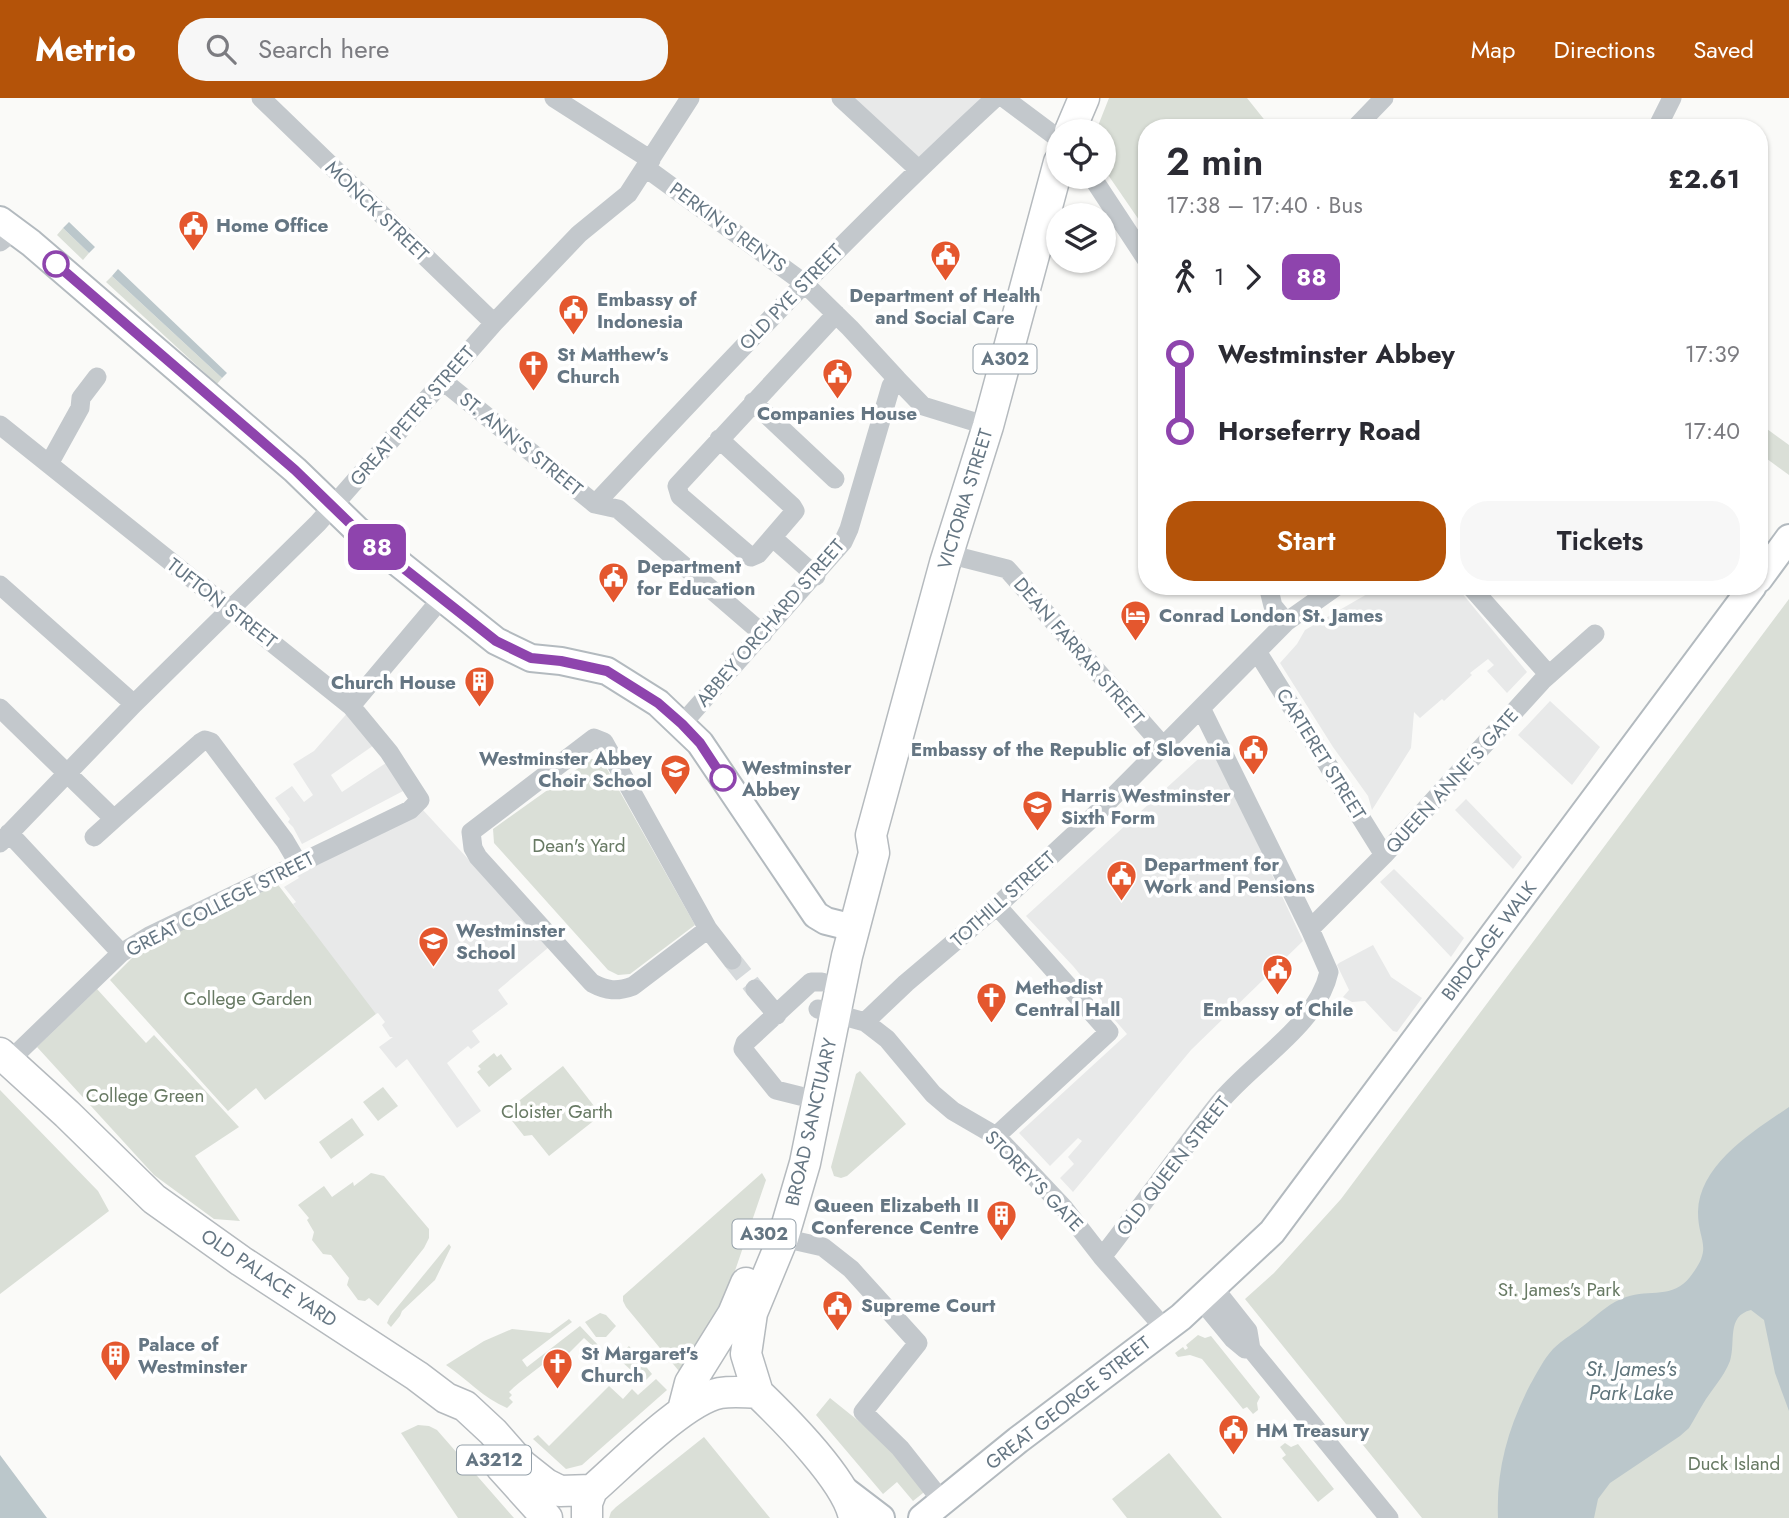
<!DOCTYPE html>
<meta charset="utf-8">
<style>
:root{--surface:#fff;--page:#f7f7f7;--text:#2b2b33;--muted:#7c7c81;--accent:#b45309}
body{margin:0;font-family:Jost,sans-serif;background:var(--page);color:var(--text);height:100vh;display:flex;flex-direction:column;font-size:26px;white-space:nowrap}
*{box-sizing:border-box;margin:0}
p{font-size:23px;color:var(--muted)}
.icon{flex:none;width:38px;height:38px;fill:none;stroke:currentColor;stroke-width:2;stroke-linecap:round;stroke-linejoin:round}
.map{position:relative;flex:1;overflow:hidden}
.side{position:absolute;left:1138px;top:21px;width:630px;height:476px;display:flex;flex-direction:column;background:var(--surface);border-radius:28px;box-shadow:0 2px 5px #0004}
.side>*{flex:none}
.badge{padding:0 14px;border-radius:10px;font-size:24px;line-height:46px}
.fabs{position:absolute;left:1046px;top:21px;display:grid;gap:14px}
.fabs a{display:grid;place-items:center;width:70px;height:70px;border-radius:50%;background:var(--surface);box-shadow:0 2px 5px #0004;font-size:35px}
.map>.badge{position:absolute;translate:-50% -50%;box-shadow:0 0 0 4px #fff}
.legs{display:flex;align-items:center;gap:10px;height:77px;padding:0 28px;font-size:23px}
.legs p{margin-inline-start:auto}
.head{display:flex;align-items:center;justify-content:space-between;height:119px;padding:0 28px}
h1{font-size:38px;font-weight:600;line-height:52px}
.button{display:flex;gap:14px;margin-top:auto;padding:14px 28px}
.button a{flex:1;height:80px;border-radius:28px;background:var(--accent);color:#fff;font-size:28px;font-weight:600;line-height:80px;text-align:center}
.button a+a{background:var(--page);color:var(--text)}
ul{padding:0 28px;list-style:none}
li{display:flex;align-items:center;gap:24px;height:77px;font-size:26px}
li i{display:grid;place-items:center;width:10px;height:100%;margin:0 9px;background:currentColor}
li i::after{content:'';width:18px;height:18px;margin:-9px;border:5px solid;border-radius:50%;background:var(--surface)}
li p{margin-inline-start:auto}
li:first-child i{background:linear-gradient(#0000 50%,currentColor 0)}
li:last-child i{background:linear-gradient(currentColor 50%,#0000 0)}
header{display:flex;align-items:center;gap:42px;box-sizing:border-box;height:98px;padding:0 35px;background:var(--accent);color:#fff}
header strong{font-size:33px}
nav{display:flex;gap:38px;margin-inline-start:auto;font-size:24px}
.search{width:490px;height:63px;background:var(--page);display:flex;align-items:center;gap:18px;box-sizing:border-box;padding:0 24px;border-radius:28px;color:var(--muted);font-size:26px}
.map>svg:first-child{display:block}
.built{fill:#e8e9e9}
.green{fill:#dadfd7}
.water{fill:#bbc7cb}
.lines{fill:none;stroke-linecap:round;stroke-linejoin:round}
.street-tunnel{stroke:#d5d9db;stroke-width:19;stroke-dasharray:19 10;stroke-linecap:butt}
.secondary-casing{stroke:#b3babf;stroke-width:30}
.primary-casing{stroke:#b5babe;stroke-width:33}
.street{stroke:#c3c8cc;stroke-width:19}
.secondary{stroke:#fff;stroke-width:26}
.primary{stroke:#fff;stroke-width:30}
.line-1-casing{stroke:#fff;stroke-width:16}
.line-1{stroke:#8e44ad;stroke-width:10}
.stop-1-dot{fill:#fff;stroke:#8e44ad;stroke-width:3.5}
.labels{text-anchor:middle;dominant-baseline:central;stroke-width:7;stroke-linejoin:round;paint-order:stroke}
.shield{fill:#fff;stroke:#939fa8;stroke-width:2}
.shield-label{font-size:18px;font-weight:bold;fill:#657683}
.street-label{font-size:19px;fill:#657683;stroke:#fff}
.poi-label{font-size:19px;font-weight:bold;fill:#657683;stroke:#fff;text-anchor:start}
.stop-label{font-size:19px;font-weight:bold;fill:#657683;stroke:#fff;text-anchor:start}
.park-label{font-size:19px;fill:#687a64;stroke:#fff}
.water-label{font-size:21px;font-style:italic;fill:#60757c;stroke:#fff}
</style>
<header>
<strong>Metrio</strong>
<div class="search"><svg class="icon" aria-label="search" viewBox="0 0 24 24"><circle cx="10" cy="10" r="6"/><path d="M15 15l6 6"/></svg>Search here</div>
<nav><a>Map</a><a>Directions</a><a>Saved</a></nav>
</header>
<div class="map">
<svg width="1789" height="1420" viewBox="0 0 1789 1420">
<rect width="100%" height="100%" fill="#fafaf8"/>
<!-- built -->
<path class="built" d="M849 0H989L920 64Z
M1381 488H1456L1527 574 1507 595 1487 573 1494 567 1488 561 1470 575 1472 577 1444 603 1442 601 1420 620 1414 614 1411 650 1372 712 1368 698 1333 649 1280 565 1297 546 1305 532Z
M1550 603 1600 649 1572 687 1518 637Z
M350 612 377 645 331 677 342 694 389 663 405 692 302 746 293 729 288 724 290 721 275 700 292 688 304 704 313 697 293 666 314 653Z
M1207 653H1214L1303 843 1191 952 1073 1094 1060 1080 1074 1066 1068 1059 1082 1043 1078 1040 1050 1068 1019 1035 1127 936 1100 905 1102 903 1073 868 1026 818Z
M1466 701 1522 759 1513 771 1455 712Z
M423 712 549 849 498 892 508 906 472 933 480 944 471 951 468 948 447 965 481 1013 457 1030 407 961 396 970 379 949 393 939H390L382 927 385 924 378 915 376 916 367 908 293 806 296 804 284 789 299 780 295 775Z
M1394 771 1464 840 1451 859 1380 784Z
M1373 847 1391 879 1422 900 1397 934 1393 933 1365 903 1352 904 1343 899 1349 892 1337 867 1339 865Z"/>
<!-- green -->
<path class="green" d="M1109 0H1247L1271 30H1146V115L1139 122 1104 71V33H1096Z
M63 130 89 155 83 162 57 137Z
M112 178 222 280 217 286 106 184Z
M1767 331 1789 347V377L1759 355V342Z
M1789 501V1420H1422L1245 1201 1274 1175 1341 1101Z
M591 661 602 662 695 827 630 876 618 877 608 872 494 745 493 731Z
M276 784 376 916 265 1002 256 990 228 1013 110 882 139 853Z
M97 891 146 945 154 937 239 1029 195 1058 240 1123 214 1121 154 1077 37 949Z
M494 955 497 959 501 956 512 971 489 989 477 974 481 971 478 968Z
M563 968 601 1017 549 1058 532 1037 524 1038 505 1014Z
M860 973 906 1026 847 1078 841 1080 834 1078 831 1069 856 976Z
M383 989 398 1008 378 1023 363 1004Z
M0 992 98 1093 109 1113 0 1196Z
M352 1020 364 1037 331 1061 319 1044Z
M371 1075 384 1078 429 1131V1140L424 1150 378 1208 369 1200 365 1203 358 1202 347 1187 349 1180 331 1157 323 1156 312 1142 314 1134 307 1122 309 1120 298 1107 324 1088 332 1099 353 1084 354 1088Z
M762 1075 766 1082 724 1205 683 1278 626 1209 623 1203V1198Z
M449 1146 451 1149 435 1182 402 1213 400 1218 391 1229 387 1225 390 1218Z
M600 1215 606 1217 616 1228 606 1239H596L585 1224Z
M569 1221 572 1224 522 1262 527 1269 580 1228 598 1247 595 1250 584 1240 557 1267 550 1260C536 1273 522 1281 509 1294L512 1297 509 1300 513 1304 507 1310C483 1300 467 1281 446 1267L484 1243 512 1231 550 1235Z
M1198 1237 1205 1240 1211 1238 1260 1299 1257 1305 1258 1312 1253 1316 1247 1309 1243 1311 1202 1261 1190 1257 1178 1259 1175 1255 1183 1249 1185 1252 1188 1250 1186 1247Z
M629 1248 652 1276 644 1284 621 1263 622 1254Z
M656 1281 667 1292 582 1367 566 1371 533 1341 538 1337 549 1348 609 1288 623 1301 632 1291 638 1297Z
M830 1300 881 1341 928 1391 913 1403 897 1384 883 1396 816 1317Z
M418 1327 429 1328 437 1332 514 1420H458L401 1335Z
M704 1339 770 1420H609L611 1414 616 1409Z
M1285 1345 1291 1349 1298 1346 1334 1391 1318 1404 1282 1360 1286 1357 1280 1349Z
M1169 1355 1222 1420H1127L1112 1401Z"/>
<!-- water -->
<path class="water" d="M69 124 95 149 89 155 63 130Z
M118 171 227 275 222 280 112 178Z
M1789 1009V1313L1775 1275 1764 1222 1751 1212C1726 1218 1736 1244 1730 1263 1724 1279 1711 1292 1703 1306 1698 1314 1694 1322 1689 1330L1680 1338 1610 1385 1598 1401 1594 1420H1498C1496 1372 1508 1330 1530 1287 1537 1275 1543 1262 1553 1251 1563 1241 1576 1234 1587 1225 1599 1215 1611 1204 1626 1199 1650 1191 1673 1201 1690 1179 1714 1148 1698 1145 1698 1114 1699 1066 1754 1033 1789 1009Z
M0 1357 47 1420H0Z"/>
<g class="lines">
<!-- street-tunnel -->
<path class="street-tunnel" d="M732 862 755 891"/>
<defs>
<path id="secondary" d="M0 122 31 145 295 372 357 432 496 543 531 560 561 563 607 573 658 605 700 645 816 817 826 823 854 830
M1759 481 1789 440
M839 1388 881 1420
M922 1420 1018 1342 1181 1219 1272 1134 1753 488"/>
<path id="primary" d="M1070 33 1084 0
M0 955 67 1016 154 1101 241 1163 417 1278 446 1300 465 1308 493 1334 522 1367 546 1386 560 1393 592 1392
M758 1295 746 1256 752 1215 783 1140 805 1065 847 858 874 755 871 737 945 465 988 328 1059 64
M683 1312 690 1285 733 1216 746 1185
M501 1369 547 1420
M587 1420V1405L592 1392C622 1366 684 1302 720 1295 732 1293 746 1294 758 1295 785 1321 848 1384 854 1420"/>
</defs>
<!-- secondary casing -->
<use href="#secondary" class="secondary-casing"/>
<!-- primary casing -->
<use href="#primary" class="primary-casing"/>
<!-- street -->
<path class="street" d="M261 0 494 225
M554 0 651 62
M841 0 918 71
M1004 0 1059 41
M1355 30 1384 0
M1657 30 1672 0
M646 70 804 185 850 230 897 281
M1092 79 1146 161
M0 144 14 133
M443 283 595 406 618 411 763 536
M753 304 835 381
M0 327 351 608 389 654 420 702 410 712 149 838 121 855 9 963
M719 341 792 408 795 413 758 456 751 459 680 398 677 388 836 216
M49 366 80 310 81 300 97 279
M595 406C725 267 855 129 995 0
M773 440 816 478
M948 456 1007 471 1164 649
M0 487 134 606
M1268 488 1273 508 1286 524
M1470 488 1549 577
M1258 555 1384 757
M351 608 442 500
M0 610 114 721 200 645 205 642 211 644 285 743 298 765
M1202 612 1310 831
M682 626 843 444 849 431 891 288 897 281 923 308 988 328
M9 735 121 855
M94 739 114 721
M0 745 134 606 318 425 494 225 579 136 628 96 690 0
M708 831 633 888C617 894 607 893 592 885L478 759 473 750 471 734 594 640 604 644 708 831 732 862
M755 891 777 917
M818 911 865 924 887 941 933 996 953 1013 996 1038 1064 1110 1102 1159 1165 1231
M865 924 906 885 997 808 1091 721 1286 524 1337 488
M800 998 776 992 743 951 745 945 811 884H822
M996 1038 1109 934 997 808
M783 1140 823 1149 851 1171 918 1245 863 1314 900 1350 942 1403
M1102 1159C1142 1108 1179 1055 1219 1005 1252 964 1317 928 1329 874L1310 831 1384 757 1542 583 1595 536
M1214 1190 1248 1233 1251 1251
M1201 1202 1233 1241 1245 1251H1251L1389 1420"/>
<!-- secondary -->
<use href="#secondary" class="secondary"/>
<!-- primary -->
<use href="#primary" class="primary"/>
</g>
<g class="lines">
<defs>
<path id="line-1" d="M56 166 295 372 364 439 496 543 531 560 561 563 607 573 658 605 682 626 700 645 723 680"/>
</defs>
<!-- line-1 casing -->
<use href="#line-1" class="line-1-casing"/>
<!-- line-1 -->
<use href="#line-1" class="line-1"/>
</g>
<!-- icons -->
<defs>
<symbol id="civic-pin" viewBox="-11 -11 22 30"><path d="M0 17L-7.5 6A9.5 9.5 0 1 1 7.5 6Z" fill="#e4572e" stroke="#fff"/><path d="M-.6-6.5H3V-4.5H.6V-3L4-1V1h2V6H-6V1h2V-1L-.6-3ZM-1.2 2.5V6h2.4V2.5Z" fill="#fff"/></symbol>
<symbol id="church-pin" viewBox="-11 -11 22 30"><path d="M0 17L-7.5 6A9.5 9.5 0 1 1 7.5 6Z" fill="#e4572e" stroke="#fff"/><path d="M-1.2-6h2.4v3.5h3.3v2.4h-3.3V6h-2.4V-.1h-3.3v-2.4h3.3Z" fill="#fff"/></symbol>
<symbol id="hotel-pin" viewBox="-11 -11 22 30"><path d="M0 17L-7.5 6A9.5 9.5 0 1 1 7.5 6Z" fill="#e4572e" stroke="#fff"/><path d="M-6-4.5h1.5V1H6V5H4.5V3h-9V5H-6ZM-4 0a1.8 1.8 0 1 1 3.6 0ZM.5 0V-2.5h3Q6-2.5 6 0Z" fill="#fff"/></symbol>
<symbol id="building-pin" viewBox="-11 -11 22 30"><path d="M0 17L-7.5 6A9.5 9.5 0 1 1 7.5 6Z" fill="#e4572e" stroke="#fff"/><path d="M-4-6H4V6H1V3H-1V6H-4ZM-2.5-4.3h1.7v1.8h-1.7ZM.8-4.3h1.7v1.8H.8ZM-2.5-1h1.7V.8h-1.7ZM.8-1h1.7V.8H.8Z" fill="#fff"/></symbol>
<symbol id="school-pin" viewBox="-11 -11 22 30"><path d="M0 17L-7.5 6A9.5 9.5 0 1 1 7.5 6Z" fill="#e4572e" stroke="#fff"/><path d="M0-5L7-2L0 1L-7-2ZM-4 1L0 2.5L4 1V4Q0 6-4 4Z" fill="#fff"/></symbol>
<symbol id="university-pin" viewBox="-11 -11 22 30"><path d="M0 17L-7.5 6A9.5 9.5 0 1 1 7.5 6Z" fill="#e4572e" stroke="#fff"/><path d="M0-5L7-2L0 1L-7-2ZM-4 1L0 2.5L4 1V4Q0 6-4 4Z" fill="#fff"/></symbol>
</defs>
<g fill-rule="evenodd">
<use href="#civic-pin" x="176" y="110" width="35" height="47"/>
<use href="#civic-pin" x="928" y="140" width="35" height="47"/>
<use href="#civic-pin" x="556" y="194" width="35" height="47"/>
<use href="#church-pin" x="516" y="250" width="35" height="47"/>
<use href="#civic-pin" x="820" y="258" width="35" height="47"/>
<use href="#civic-pin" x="596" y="462" width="35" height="47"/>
<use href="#hotel-pin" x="1118" y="500" width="35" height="47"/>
<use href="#building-pin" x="462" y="566" width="35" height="47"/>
<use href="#civic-pin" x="1236" y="634" width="35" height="47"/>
<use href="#school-pin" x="658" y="654" width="35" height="47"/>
<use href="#university-pin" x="1020" y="690" width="35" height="47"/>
<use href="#civic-pin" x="1104" y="760" width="35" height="47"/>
<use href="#school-pin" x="416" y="826" width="35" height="47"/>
<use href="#civic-pin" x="1260" y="854" width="35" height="47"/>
<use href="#church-pin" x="974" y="882" width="35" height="47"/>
<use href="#building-pin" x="984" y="1100" width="35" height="47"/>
<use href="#civic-pin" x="820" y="1190" width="35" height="47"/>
<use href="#building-pin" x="98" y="1240" width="35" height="47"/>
<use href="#church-pin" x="540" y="1248" width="35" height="47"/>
<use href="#civic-pin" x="1216" y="1314" width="35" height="47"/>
</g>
<!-- markers -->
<g class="stop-1-dot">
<circle cx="56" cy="166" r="12"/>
<circle cx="723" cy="680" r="12"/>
</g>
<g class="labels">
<!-- shield labels -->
<g class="shield">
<rect x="973.5" y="246.5" width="63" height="29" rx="5"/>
<rect x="732.5" y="1121.5" width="63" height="29" rx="5"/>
<rect x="457" y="1347.5" width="74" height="29" rx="5"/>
</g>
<g class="shield-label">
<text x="1005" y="261">A302</text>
<text x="764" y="1136">A302</text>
<text x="494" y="1362">A3212</text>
</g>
<!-- street labels -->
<g class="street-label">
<text transform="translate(377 113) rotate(44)">MONCK STREET</text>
<text transform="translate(728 129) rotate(36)">PERKIN'S RENTS</text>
<text transform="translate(791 199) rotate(-46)">OLD PYE STREET</text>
<text transform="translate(412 318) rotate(-49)">GREAT PETER STREET</text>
<text transform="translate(521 346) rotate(39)">ST. ANN'S STREET</text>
<text transform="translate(965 401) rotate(-73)">VICTORIA STREET</text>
<text transform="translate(222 505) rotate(38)">TUFTON STREET</text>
<text transform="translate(770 525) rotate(-49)">ABBEY ORCHARD STREET</text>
<text transform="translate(1079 553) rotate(49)">DEAN FARRAR STREET</text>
<text transform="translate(1321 656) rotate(58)">CARTERET STREET</text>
<text transform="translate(1452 683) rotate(-48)">QUEEN ANNE'S GATE</text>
<text transform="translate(1003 801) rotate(-42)">TOTHILL STREET</text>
<text transform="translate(220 806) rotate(-27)">GREAT COLLEGE STREET</text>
<text transform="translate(1489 843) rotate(-53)">BIRDCAGE WALK</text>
<text transform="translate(811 1024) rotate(-77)">BROAD SANCTUARY</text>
<text transform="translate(1173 1068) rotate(-52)">OLD QUEEN STREET</text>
<text transform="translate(1034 1083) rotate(46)">STOREY'S GATE</text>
<text transform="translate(269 1180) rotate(34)">OLD PALACE YARD</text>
<text transform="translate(1068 1305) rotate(-38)">GREAT GEORGE STREET</text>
</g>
<!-- poi labels -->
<g class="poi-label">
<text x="216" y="127">Home Office</text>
<text x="945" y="197" text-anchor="middle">Department of Health<tspan x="945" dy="22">and Social Care</tspan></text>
<text x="597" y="201">Embassy of<tspan x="597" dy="22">Indonesia</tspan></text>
<text x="557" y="256">St Matthew's<tspan x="557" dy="22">Church</tspan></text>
<text x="837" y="315" text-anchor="middle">Companies House</text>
<text x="637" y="468">Department<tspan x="637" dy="22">for Education</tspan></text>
<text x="1159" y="517">Conrad London St. James</text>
<text x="456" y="584" text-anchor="end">Church House</text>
<text x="1231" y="651" text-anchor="end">Embassy of the Republic of Slovenia</text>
<text x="652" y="660" text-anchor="end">Westminster Abbey<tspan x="652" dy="22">Choir School</tspan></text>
<text x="1061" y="697">Harris Westminster<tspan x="1061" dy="22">Sixth Form</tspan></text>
<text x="1144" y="766">Department for<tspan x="1144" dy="22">Work and Pensions</tspan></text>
<text x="456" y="832">Westminster<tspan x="456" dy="22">School</tspan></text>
<text x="1015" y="889">Methodist<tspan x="1015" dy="22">Central Hall</tspan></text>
<text x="1278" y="911" text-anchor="middle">Embassy of Chile</text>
<text x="979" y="1107" text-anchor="end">Queen Elizabeth II<tspan x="979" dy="22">Conference Centre</tspan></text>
<text x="861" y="1207">Supreme Court</text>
<text x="138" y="1246">Palace of<tspan x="138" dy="22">Westminster</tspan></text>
<text x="581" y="1255">St Margaret's<tspan x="581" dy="22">Church</tspan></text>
<text x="1256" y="1332">HM Treasury</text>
</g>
<!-- stop labels -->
<g class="stop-label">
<text x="742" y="669">Westminster<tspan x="742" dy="22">Abbey</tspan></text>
</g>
<!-- park labels -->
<g class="park-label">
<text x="579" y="747">Dean's Yard</text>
<text x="248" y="900">College Garden</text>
<text x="145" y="997">College Green</text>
<text x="557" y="1013">Cloister Garth</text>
<text x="1559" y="1191">St. James's Park</text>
<text x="1734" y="1365">Duck Island</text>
</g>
<!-- water labels -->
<g class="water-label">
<text x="1631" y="1271">St. James's<tspan x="1631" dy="24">Park Lake</tspan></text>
</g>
</g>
</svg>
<div class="fabs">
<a><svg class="icon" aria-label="locate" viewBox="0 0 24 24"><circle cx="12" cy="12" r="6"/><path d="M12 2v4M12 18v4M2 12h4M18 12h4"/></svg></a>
<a><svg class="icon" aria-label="layers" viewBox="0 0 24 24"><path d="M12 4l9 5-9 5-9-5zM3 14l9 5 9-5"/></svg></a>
</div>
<b class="badge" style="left:377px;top:449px;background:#8e44ad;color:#fff">88</b>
<section class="side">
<div class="head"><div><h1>2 min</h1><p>17:38 – 17:40 · Bus</p></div><b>£2.61</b></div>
<div class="legs"><svg class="icon" aria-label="walk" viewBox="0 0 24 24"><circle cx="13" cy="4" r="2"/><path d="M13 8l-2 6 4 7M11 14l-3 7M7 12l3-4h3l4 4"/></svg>1<svg class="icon" aria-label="forward" viewBox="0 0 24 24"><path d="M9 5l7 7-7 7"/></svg><b class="badge" style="background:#8e44ad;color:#fff">88</b></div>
<ul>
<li><i style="color:#8e44ad"></i><b>Westminster Abbey</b><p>17:39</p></li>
<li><i style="color:#8e44ad"></i><b>Horseferry Road</b><p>17:40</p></li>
</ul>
<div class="button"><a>Start</a><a>Tickets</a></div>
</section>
</div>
